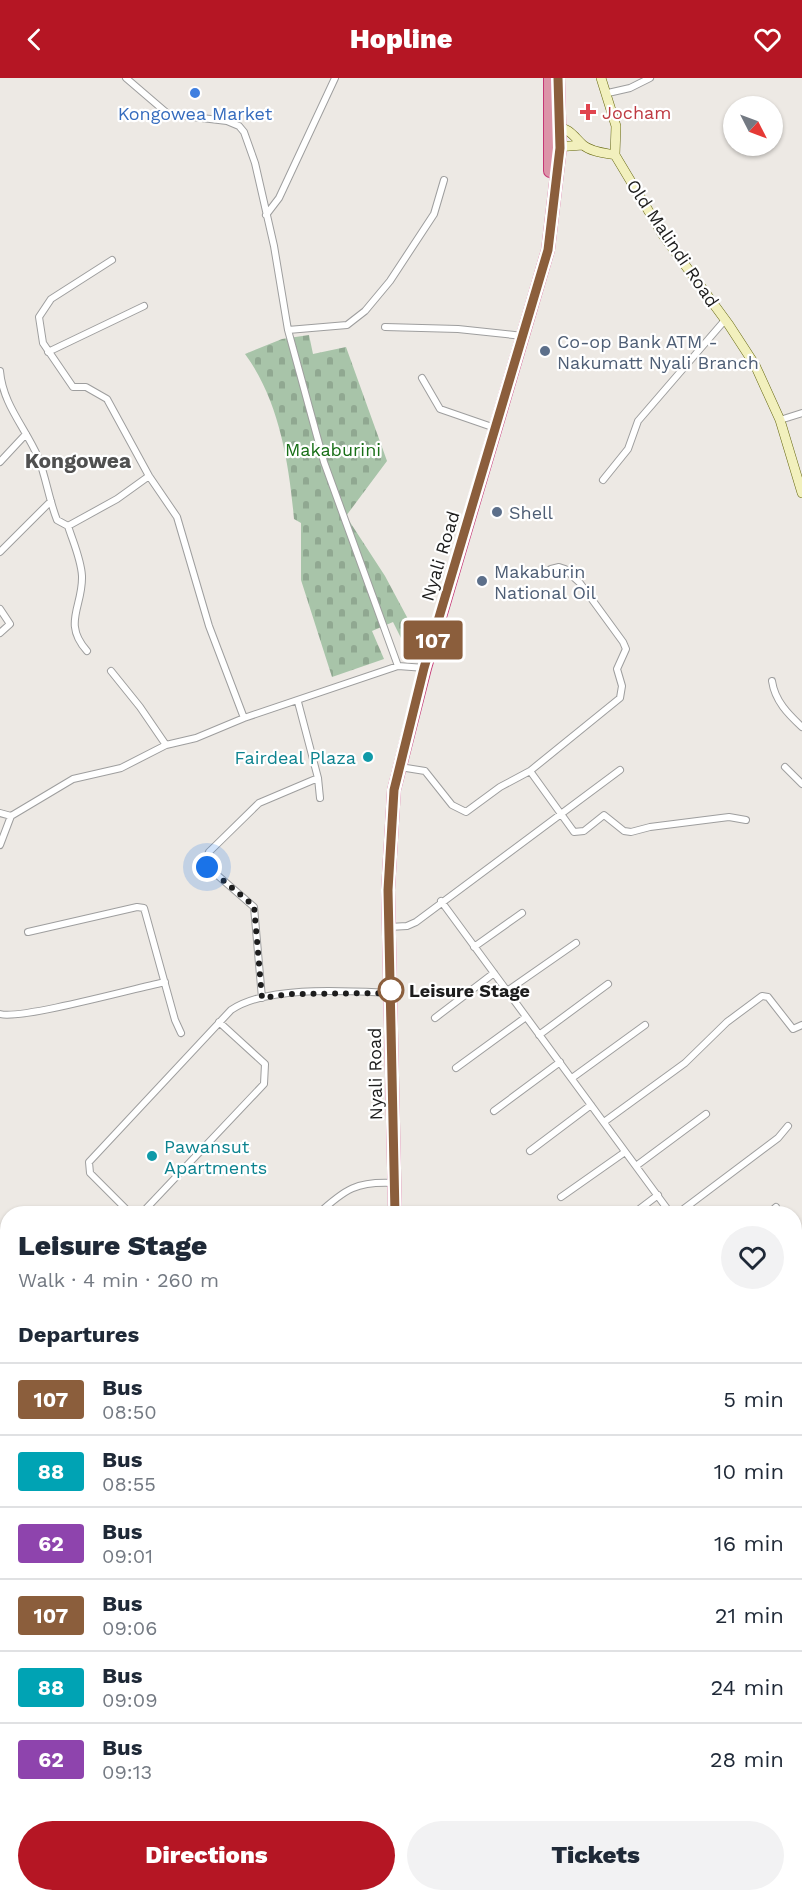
<!DOCTYPE html>
<meta charset="utf-8">
<style>
:root{--surface:#fff;--page:#f2f2f3;--text:#1f2937;--muted:#747a83;--line:#e0e1e3;--accent:#b51624}
body{margin:0;font-family:"Work Sans",sans-serif;background:var(--page);color:var(--text);height:100vh;display:flex;flex-direction:column;font-size:22px;white-space:nowrap}
*{box-sizing:border-box;margin:0}
p{font-size:20px;color:var(--muted)}
.icon{flex:none;width:33px;height:33px;fill:none;stroke:currentColor;stroke-width:2;stroke-linecap:round;stroke-linejoin:round}
.map{position:relative;flex:1;overflow:hidden}
.sheet{position:absolute;left:0px;top:1128px;width:802px;height:696px;display:flex;flex-direction:column;background:var(--surface);border-radius:24px 24px 0 0;box-shadow:0 2px 4px #0004}
.sheet>*{flex:none}
.badge{padding:0 12px;border-radius:4px;font-size:21px;line-height:39px}
.needle{width:39px;rotate:132deg}
.tools{position:absolute;left:723px;top:18px;display:grid;gap:12px}
.tools a{display:grid;place-items:center;width:60px;height:60px;border-radius:50%;background:var(--surface);box-shadow:0 2px 4px #0004;font-size:30px}
.you{position:absolute;width:30px;height:30px;margin:-15px;border:4px solid #fff;border-radius:50%;background:#1a73e8;box-shadow:0 0 0 9px #1a73e833}
.map>.badge{position:absolute;translate:-50% -50%;box-shadow:0 0 0 3px #fff}
h2{padding:0 18px;font-size:22px;line-height:54px}
.round{display:grid;place-items:center;flex:none;width:63px;height:63px;border-radius:32px;background:var(--page)}
.headline{display:flex;align-items:center;justify-content:space-between;height:102px;padding:0 18px}
h1{font-size:28px;font-weight:800;line-height:45px}
.primary-button{display:flex;gap:12px;margin-top:auto;padding:12px 18px}
.primary-button a{flex:1;height:69px;border-radius:36px;background:var(--accent);color:#fff;font-size:24px;font-weight:800;line-height:69px;text-align:center}
.primary-button a+a{background:var(--page);color:var(--text)}
ul{padding:0;list-style:none}
li{display:flex;align-items:center;gap:18px;height:72px;padding:0 18px;border-top:2px solid var(--line)}
li div{flex:1}
li b{display:block;font-size:22px}
li em{font-style:normal}
li .badge{min-width:66px;font-weight:700;text-align:center}
header{display:flex;justify-content:space-between;align-items:center;height:78px;padding:0 18px;background:var(--accent);color:#fff;font-size:27px;font-weight:800}
.map>svg:first-child{display:block}
.cemetery{fill:url(#cemetery-stones)}
.lines{fill:none;stroke-linecap:round;stroke-linejoin:round}
.street-casing{stroke:#9e9e9e;stroke-width:8}
.secondary-casing{stroke:#666810;stroke-width:10}
.highway-casing{stroke:#c53775;stroke-width:14}
.street{stroke:#fff;stroke-width:6}
.secondary{stroke:#f2f0bd;stroke-width:9}
.highway{stroke:#dc94a8;stroke-width:12}
.line-casing{stroke:#fff;stroke-width:14}
.line{stroke:#8b5e3c;stroke-width:9}
.walk{stroke:#1d1d1d;stroke-width:6;stroke-dasharray:0 10.8}
.shop-dot{fill:#3f7fe0;stroke:#fff;stroke-width:2}
.health-dot{fill:#e0444e;stroke:#fff;stroke-width:2}
.service-dot{fill:#5c6f8a;stroke:#fff;stroke-width:2}
.culture-dot{fill:#0f9aa8;stroke:#fff;stroke-width:2}
.stop-dot{fill:#fff;stroke:#8b5e3c;stroke-width:3}
.labels{text-anchor:middle;dominant-baseline:central;stroke-width:4.5;stroke-linejoin:round;paint-order:stroke}
.health-label{font-size:18px;fill:#be3a42;stroke:#fff;text-anchor:start}
.shop-label{font-size:18px;fill:#366cbe;stroke:#fff}
.street-label{font-size:18px;fill:#1d1d1d;stroke:#fff}
.service-label{font-size:18px;fill:#4e5e75;stroke:#fff;text-anchor:start}
.park-label{font-size:18px;fill:#186f17;stroke:#fff}
.culture-label{font-size:18px;fill:#0d838f;stroke:#fff;text-anchor:end}
.stop-label{font-size:18px;font-weight:bold;fill:#1d1d1d;stroke:#fff;text-anchor:start}
.quarter-label{font-size:21px;font-weight:bold;fill:#505050;stroke:#fff}
</style>
<header><svg class="icon" aria-label="back" viewBox="0 0 24 24"><path d="M15 5l-7 7 7 7"/></svg>Hopline<svg class="icon" aria-label="heart" viewBox="0 0 24 24"><path d="M12 20l-8-8c-3-5 5-10 8-4 3-6 11-1 8 4z"/></svg></header>
<div class="map">
<svg width="802" height="1824" viewBox="0 0 802 1824">
<defs>
<pattern id="cemetery-stones" width="16" height="16" patternUnits="userSpaceOnUse" patternTransform="scale(1.5)"><rect width="16" height="16" fill="#a8c4a9"/><path d="M2 7V4a2 2 0 0 1 4 0v3zM10 15v-3a2 2 0 0 1 4 0v3z" fill="#90a891"/></pattern>
</defs>
<rect width="100%" height="100%" fill="#ede9e4"/>
<!-- cemetery -->
<path class="cemetery" d="M309 257 313 276 346 269 387 383 346 438 385 498 416 556 402 562 393 544 372 553 384 581 332 599 301 502V445L294 441C289 385 279 322 245 276L282 261Z"/>
<g class="lines">
<defs>
<path id="street" d="M126 0 168 36 227 43 239 48 244 54 255 85 274 168 288 252 324 384 398 588
M608 15 630 10 650 0
M266 137 279 120 335 0
M112 182 51 221 39 239 43 265 73 309H86L107 321 149 398 177 439 209 548 244 640 398 588 425 590
M385 249 458 251 523 258
M288 252 347 247 365 233 390 203 434 136 444 102
M48 274 144 228
M0 293C3 327 25 349 38 379 46 399 49 422 57 442L68 448 117 421 149 398
M422 300 440 331 495 350
M780 342 802 335
M0 384 26 356
M603 402 628 371 638 343 725 242
M68 448C73 464 81 481 82 498 83 529 62 545 87 573
M0 474 51 423
M0 531 10 546 0 555
M111 593 140 629 166 667
M772 603C775 623 788 636 802 649
M298 624 318 700 320 720
M400 689 425 693 452 727 466 734 500 709 530 693 620 620 622 608 617 591 626 571 623 564 580 505 565 491 559 489 551 491
M785 689 802 706
M530 693 574 754 584 753 604 737 624 753 631 754 650 749 729 739 746 742
M0 735 11 738
M0 767 11 738 73 701 121 690 166 667 196 660 244 640
M441 823 671 1136
M389 849 407 848 416 844 620 692
M28 854 137 829 144 830 175 942 181 955
M474 869 522 835
M507 913 576 865
M262 920 254 829 208 789 206 781 209 774 259 725 318 700
M0 936C20 942 137 910 165 904
M435 940 494 895
M539 957 608 906
M456 990 526 939
M572 1000 645 947
M494 1033 560 984
M604 1044 685 985 727 944 762 918 768 919 793 951 802 947
M530 1073 591 1027
M636 1088 706 1036
M561 1119 625 1074
M131 1136 90 1095 89 1084 231 932C268 907 347 913 391 915
M141 1136 264 1006 265 986 219 944
M318 1136C345 1111 357 1103 394 1105
M633 1136 658 1117
M677 1136 778 1060 788 1048
M768 1136 776 1129
M795 1187 802 1182
M795 1255 802 1250
M795 1297 802 1306
M0 1309 8 1299
M0 1380 8 1386
M795 1538H802
M795 1600H802
M795 1766 802 1754
M795 1808 802 1813
M598 1816 603 1824
M699 1816 708 1824
M331 1824 334 1823
M543 1824 550 1816
M761 1824 766 1816"/>
<path id="secondary" d="M601 0 616 48 615 77
M556 49C570 50 574 59 583 67 591 74 605 75 615 77L663 157 729 247 755 287 780 342 802 415
M556 69 583 67
M0 1681 8 1668"/>
<path id="highway" d="M550 0V93
M395 1136 388 812 394 712 425 590 548 172 560 70 558 0
M405 1824 406 1816"/>
</defs>
<!-- street casing -->
<use href="#street" class="street-casing"/>
<!-- secondary casing -->
<use href="#secondary" class="secondary-casing"/>
<!-- highway casing -->
<use href="#highway" class="highway-casing"/>
<!-- street -->
<use href="#street" class="street"/>
<!-- secondary -->
<use href="#secondary" class="secondary"/>
<!-- highway -->
<use href="#highway" class="highway"/>
</g>
<g class="lines">
<defs>
<path id="line" d="M395 1136 388 812 394 712 424 590 548 172 560 70 558 0"/>
</defs>
<!-- line casing -->
<use href="#line" class="line-casing"/>
<!-- line -->
<use href="#line" class="line"/>
<!-- walk -->
<path class="walk" d="M207 789 254 828 262 920 291 916 391 915V912"/>
</g>
<!-- markers -->
<circle class="shop-dot" cx="195" cy="15" r="6"/>
<path class="health-dot" d="M585 25h6v6h6v6h-6v6h-6v-6h-6v-6h6z"/>
<g class="service-dot">
<circle cx="545" cy="273" r="6"/>
<circle cx="497" cy="434" r="6"/>
<circle cx="482" cy="503" r="6"/>
</g>
<g class="culture-dot">
<circle cx="368" cy="679" r="6"/>
<circle cx="152" cy="1078" r="6"/>
</g>
<circle class="stop-dot" cx="391" cy="912" r="12"/>
<g class="labels">
<!-- health labels -->
<g class="health-label">
<text x="602" y="34">Jocham</text>
</g>
<!-- shop labels -->
<g class="shop-label">
<text x="195" y="35">Kongowea Market</text>
</g>
<!-- street labels -->
<g class="street-label">
<text transform="translate(673 165) rotate(56)">Old Malindi Road</text>
<text transform="translate(440 478) rotate(-73)">Nyali Road</text>
<text transform="translate(375 996) rotate(-91)">Nyali Road</text>
</g>
<!-- service labels -->
<g class="service-label">
<text x="557" y="263">Co-op Bank ATM -<tspan x="557" dy="21">Nakumatt Nyali Branch</tspan></text>
<text x="509" y="434">Shell</text>
<text x="494" y="493">Makaburin<tspan x="494" dy="21">National Oil</tspan></text>
</g>
<!-- park labels -->
<g class="park-label">
<text x="333" y="371">Makaburini</text>
</g>
<!-- culture labels -->
<g class="culture-label">
<text x="356" y="679">Fairdeal Plaza</text>
<text x="164" y="1068" text-anchor="start">Pawansut<tspan x="164" dy="21">Apartments</tspan></text>
</g>
<!-- stop labels -->
<g class="stop-label">
<text x="409" y="912">Leisure Stage</text>
</g>
<!-- quarter labels -->
<g class="quarter-label">
<text x="78" y="382">Kongowea</text>
</g>
</g>
</svg>
<div class="tools">
<a><svg class="needle" viewBox="-14 -14 28 28"><path d="M0-13l5 13h-10z" fill="#e53935"/><path d="M0 13l5-13h-10z" fill="#747a83"/></svg></a>
</div>
<div class="you" style="left:207px;top:789px"></div>
<b class="badge" style="left:433px;top:562px;background:#8b5e3c;color:#fff">107</b>
<section class="sheet">
<div class="headline"><div><h1>Leisure Stage</h1><p>Walk · 4 min · 260 m</p></div><a class="round"><svg class="icon" aria-label="heart" viewBox="0 0 24 24"><path d="M12 20l-8-8c-3-5 5-10 8-4 3-6 11-1 8 4z"/></svg></a></div>
<h2>Departures</h2>
<ul>
<li><span class="badge" style="background:#8b5e3c;color:#fff">107</span><div><b>Bus</b><p>08:50</p></div><em>5 min</em></li>
<li><span class="badge" style="background:#00a3b4;color:#fff">88</span><div><b>Bus</b><p>08:55</p></div><em>10 min</em></li>
<li><span class="badge" style="background:#8e44ad;color:#fff">62</span><div><b>Bus</b><p>09:01</p></div><em>16 min</em></li>
<li><span class="badge" style="background:#8b5e3c;color:#fff">107</span><div><b>Bus</b><p>09:06</p></div><em>21 min</em></li>
<li><span class="badge" style="background:#00a3b4;color:#fff">88</span><div><b>Bus</b><p>09:09</p></div><em>24 min</em></li>
<li><span class="badge" style="background:#8e44ad;color:#fff">62</span><div><b>Bus</b><p>09:13</p></div><em>28 min</em></li>
</ul>
<div class="primary-button"><a>Directions</a><a>Tickets</a></div>
</section>
</div>
